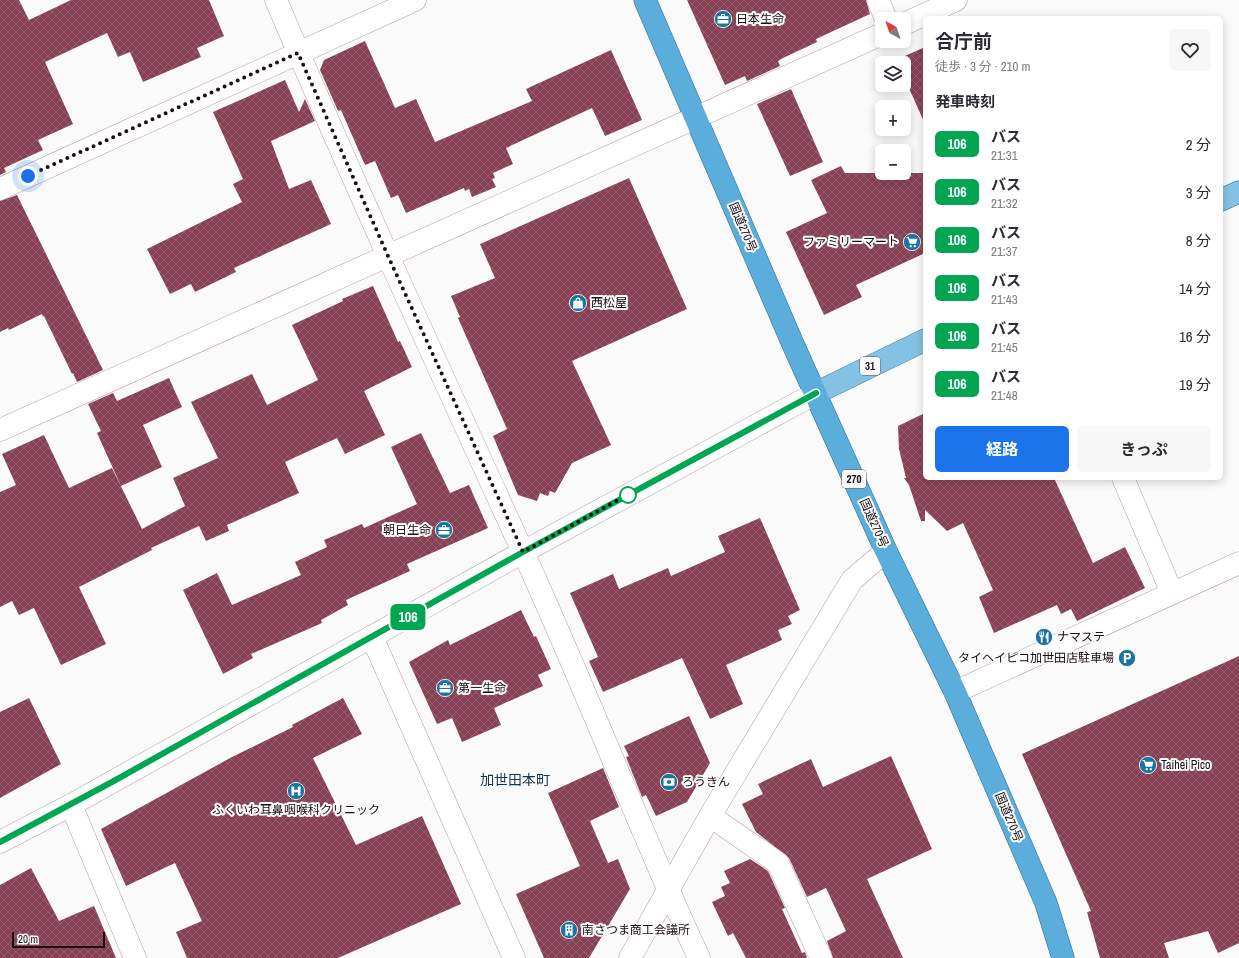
<!DOCTYPE html>
<html lang="ja">
<meta charset="utf-8">
<style>
:root{--surface:#fff;--page:#f7f7f7;--text:#2b2b33;--muted:#7c7c81;--accent:#1a73e8}
body{margin:0;font-family:"Archivo Narrow","Noto Sans JP",sans-serif;background:var(--page);color:var(--text);height:100vh;display:flex;flex-direction:column;font-size:15px;white-space:nowrap}
*{box-sizing:border-box;margin:0}
p{font-size:13px;color:var(--muted)}
.icon{flex:none;width:22px;height:22px;fill:none;stroke:currentColor;stroke-width:2;stroke-linecap:round;stroke-linejoin:round}
.map{position:relative;flex:1;overflow:hidden}
.drawer{position:absolute;left:923px;top:16px;width:300px;height:464px;display:flex;flex-direction:column;background:var(--surface);border-radius:6px;box-shadow:0 2px 10px #0003}
.drawer>*{flex:none}
.badge{padding:0 8px;border-radius:6px;font-size:14px;line-height:26px}
.needle{width:26px;rotate:320deg}
.tools{position:absolute;left:875px;top:12px;display:grid;gap:8px}
.tools a{display:grid;place-items:center;width:36px;height:36px;border-radius:6px;background:var(--surface);box-shadow:0 2px 10px #0003;font-size:20px}
.scale{position:absolute;left:12px;bottom:10px;width:93px;box-sizing:border-box;padding-left:4px;border:2px solid #1b0f12;border-top:0;font-size:11px;line-height:14px;white-space:nowrap;color:#1b0f12;-webkit-text-stroke:3px #fafafa;paint-order:stroke}
.you{position:absolute;width:20px;height:20px;margin:-10px;border:3px solid #fff;border-radius:50%;background:#1a73e8;box-shadow:0 0 0 6px #1a73e833}
.map>.badge{position:absolute;translate:-50% -50%;box-shadow:0 0 0 2px #fff}
h2{padding:0 12px;font-size:15px;line-height:36px}
.round{display:grid;place-items:center;flex:none;width:42px;height:42px;border-radius:6px;background:var(--page)}
.headline{display:flex;align-items:center;justify-content:space-between;height:68px;padding:0 12px}
h1{font-size:19px;font-weight:700;line-height:30px}
.button{display:flex;gap:8px;margin-top:auto;padding:8px 12px}
.button a{flex:1;height:46px;border-radius:6px;background:var(--accent);color:#fff;font-size:16px;font-weight:700;line-height:46px;text-align:center}
.button a+a{background:var(--page);color:var(--text)}
ul{padding:0;list-style:none}
li{display:flex;align-items:center;gap:12px;height:48px;padding:0 12px}
li div{flex:1}
li b{display:block;font-size:15px}
li em{font-style:normal}
li .badge{min-width:44px;font-weight:700;text-align:center}
.map>svg:first-child{display:block}
.building{fill:url(#building-cross-hatch)}
.lines{fill:none;stroke-linecap:round;stroke-linejoin:round}
.minor-casing{stroke:#bd9ba2;stroke-width:23}
.tertiary-casing{stroke:#bd9ba2;stroke-width:23}
.primary-casing{stroke:#2a698f;stroke-width:23}
.trunk-casing{stroke:#2a698f;stroke-width:23}
.minor{stroke:#fff;stroke-width:22}
.tertiary{stroke:#fff;stroke-width:22}
.primary{stroke:#84c2e5;stroke-width:22}
.trunk{stroke:#5baedc;stroke-width:22}
.line-casing{stroke:#fff;stroke-width:9}
.line{stroke:#00a651;stroke-width:6}
.walk{stroke:#1b0f12;stroke-width:4;stroke-dasharray:0 7.2}
.stop-dot{fill:#fff;stroke:#00a651;stroke-width:2}
.labels{text-anchor:middle;dominant-baseline:central;stroke-width:4;stroke-linejoin:round;paint-order:stroke}
.shield{fill:#fafafa;stroke:#5e5658;stroke-width:1}
.shield-label{font-size:11px;font-weight:bold;fill:#1b0f12}
.poi-label{font-size:12px;fill:#1b0f12;stroke:#fafafa;text-anchor:start}
.street-label{font-size:12px;fill:#1b0f12;stroke:#fafafa}
.quarter-label{font-size:14px;fill:#0f374e;stroke:#fafafa}
</style>
<div class="map">
<svg width="1239" height="958" viewBox="0 0 1239 958">
<defs>
<pattern id="building-cross-hatch" width="8" height="8" patternUnits="userSpaceOnUse"><rect width="8" height="8" fill="#884054"/><path d="M0 0l8 8M0 8l8-8" fill="none" stroke="#955e6d"/></pattern>
</defs>
<rect width="100%" height="100%" fill="#fafafa"/>
<!-- building -->
<path class="building" d="M0 0H19L29 20 71 0H209L224 36 197 48 201 57 143 82 130 52 118 57 107 33 45 62 73 124 38 140 43 150 4 168 6 172 0 175Z
M687 0H866L870 14 816 39 817 42 783 58 778 61 780 66 747 81 745 76 725 85Z
M365 41 395 108 416 99 435 142 532 101 526 89 611 50 642 120 605 136 592 108 506 148 513 164 493 173 495 178 492 179 496 187 472 197 469 189 465 191 464 188 406 213 398 195 391 198 375 161 365 165 341 110 338 111 320 70 324 60Z
M925 47V124L904 77V63H898L896 60Z
M285 80 299 112 305 99 315 121 271 141 289 189 311 180 331 224 234 268 236 272 195 292 191 284 170 294 147 249 242 202 233 184 243 179 213 112Z
M791 89 823 162 790 176 757 104Z
M841 166 845 173H925V253L856 285 862 297 824 315 786 232 827 213 811 180Z
M629 178 687 309 572 361 611 445 572 463 555 493 550 491 548 496 540 493 537 501 518 495 493 436 507 429 458 318 460 317 451 296 495 278 480 244Z
M17 195 103 370 77 382 73 373 72 374 44 316 43 317 42 314 9 330 8 328 0 332V201Z
M373 286 398 342 400 341 412 367 364 391 385 435 345 454 337 438 285 462 299 493 227 525 229 531 206 541 199 526 151 548 152 550 79 587 106 644 61 665 34 608 19 615 12 601 0 607V492L16 485 2 454 44 435 69 488 112 468 142 529 185 506 173 478 218 458 191 402 252 374 267 405 318 380 292 325 343 301 342 299Z
M169 378 182 407 143 425 162 467 121 486 97 433 101 431 88 404 113 393 117 401Z
M925 413V478H1054L1093 563 1125 547 1145 588 1077 621 1071 609 1061 614 1057 605 994 633 979 597 993 590 963 523 947 531 925 510V521H921L909 485 904 478H906L899 449 898 426Z
M421 433 450 493 469 485 488 528 407 564 410 571 346 600 348 605 321 620 322 623 251 654 253 658 223 674 183 590 217 573 232 605 301 575 295 562 327 547 324 540 362 524 364 528 417 504 391 447Z
M760 518 800 610 788 616 792 624 778 630 782 640 726 665 743 704 710 719 682 658 603 692 589 661 598 657 570 593 613 574 619 589 668 568 671 576 725 552 718 536Z
M521 610 534 637 536 636 551 669 538 675 543 686 494 708 501 725 462 742 452 718 437 724 409 662 448 640 450 645Z
M1239 656V943L1218 953 1208 931 1164 943 1169 958H1100L1087 912 1091 911 1022 754Z
M29 698 61 764 0 798V712Z
M343 698 362 734 313 758 356 845 422 816 461 904 338 958H187L176 932 202 921 175 863 126 886 101 829 232 757 293 727 292 725Z
M689 716 710 763 687 802 656 816 646 795 642 797 626 757 629 756 624 746Z
M891 756 932 849 867 879 903 958H833L827 941 846 931 826 888 807 897 789 858 756 832 742 804 763 794 758 784 811 759 823 787Z
M603 768 619 807 590 821 608 863 618 859 630 889 589 958H544L516 894 580 866 548 793Z
M750 859 768 871 785 908 782 909 802 953 805 952 807 958H746L733 933 728 936 712 902 725 896 721 887 730 883 724 871Z
M31 868 59 921 94 906 116 958H0V885Z"/>
<g class="lines">
<defs>
<path id="minor" d="M276 0C355 186 439 369 523 552 585 686 637 824 699 958
M878 0 886 19
M904 24 956 0
M0 189 415 0
M0 430 882 34
M1123 478 1172 593
M372 637 514 958
M955 692 1239 563
M71 805 135 958
M710 816 778 863 821 958
M630 958 710 816 852 580 886 551"/>
<path id="tertiary" d="M0 842 71 805 523 552 816 393"/>
<path id="primary" d="M1221 200 1239 192
M816 393 925 340"/>
<path id="trunk" d="M645 0 792 342 886 551 955 692 1046 903 1063 958"/>
</defs>
<!-- minor casing -->
<use href="#minor" class="minor-casing"/>
<!-- tertiary casing -->
<use href="#tertiary" class="tertiary-casing"/>
<!-- primary casing -->
<use href="#primary" class="primary-casing"/>
<!-- trunk casing -->
<use href="#trunk" class="trunk-casing"/>
<!-- minor -->
<use href="#minor" class="minor"/>
<!-- tertiary -->
<use href="#tertiary" class="tertiary"/>
<!-- primary -->
<use href="#primary" class="primary"/>
<!-- trunk -->
<use href="#trunk" class="trunk"/>
</g>
<g class="lines">
<defs>
<path id="line" d="M0 842 112 782 523 552 816 393"/>
</defs>
<!-- line casing -->
<use href="#line" class="line-casing"/>
<!-- line -->
<use href="#line" class="line"/>
<!-- walk -->
<path class="walk" d="M28 176 298 53 388 256 523 552 631 493 628 495"/>
</g>
<!-- icons -->
<defs>
<symbol id="office-disc" viewBox="-11 -11 22 22"><circle r="9.5" fill="#1b73a2" stroke="#fafafa"/><path d="M-6-3h4V-5.5h4V-3h4V5H-6ZM-1-4.5V-3h2v-1.5ZM-6 0V1H6V0Z" fill="#fff"/></symbol>
<symbol id="supermarket-disc" viewBox="-11 -11 22 22"><circle r="9.5" fill="#1b73a2" stroke="#fafafa"/><path d="M-6-5.5h2.5l.6 2H6L4.5 2H-2.5L-4.4-4H-6ZM-1.5 3.2a1.3 1.3 0 1 0 .1 0ZM3 3.2a1.3 1.3 0 1 0 .1 0Z" fill="#fff"/></symbol>
<symbol id="shop-disc" viewBox="-11 -11 22 22"><circle r="9.5" fill="#1b73a2" stroke="#fafafa"/><path d="M-5-2.5h2.3a2.7 3.5 0 0 1 5.4 0H5L5.5 6h-11ZM-1.5-2.5h3a1.5 2.3 0 0 0-3 0Z" fill="#fff"/></symbol>
<symbol id="restaurant-disc" viewBox="-11 -11 22 22"><circle r="9.5" fill="#1b73a2" stroke="#fafafa"/><path d="M-5-6h1v4h1v-4h1v4h1v-4h1v5L-1.5 .5V6h-2V.5L-5-1ZM5-6V6H3V1.5H1.5Q1.5-4 5-6Z" fill="#fff"/></symbol>
<symbol id="parking-disc" viewBox="-11 -11 22 22"><circle r="9.5" fill="#1b73a2" stroke="#fafafa"/><path d="M-3.5-5.5H1a3.5 3.5 0 0 1 0 7H-1V5.5H-3.5ZM-1-3.4V-.6H.8a1.4 1.4 0 0 0 0-2.8Z" fill="#fff"/></symbol>
<symbol id="bank-disc" viewBox="-11 -11 22 22"><circle r="9.5" fill="#1b73a2" stroke="#fafafa"/><path d="M-6-4H6V4H-6ZM0-2.3a2.3 2.3 0 1 0 0 4.6a2.3 2.3 0 1 0 0-4.6Z" fill="#fff"/></symbol>
<symbol id="hospital-disc" viewBox="-11 -11 22 22"><circle r="9.5" fill="#1b73a2" stroke="#fafafa"/><path d="M-5-5h3v3.5h4V-5h3V5h-3V1.5h-4V5h-3Z" fill="#fff"/></symbol>
<symbol id="building-disc" viewBox="-11 -11 22 22"><circle r="9.5" fill="#1b73a2" stroke="#fafafa"/><path d="M-4-6H4V6H1V3H-1V6H-4ZM-2.5-4.3h1.7v1.8h-1.7ZM.8-4.3h1.7v1.8H.8ZM-2.5-1h1.7V.8h-1.7ZM.8-1h1.7V.8H.8Z" fill="#fff"/></symbol>
</defs>
<g fill-rule="evenodd">
<use href="#office-disc" x="713" y="9" width="20" height="20"/>
<use href="#supermarket-disc" x="902" y="232" width="20" height="20"/>
<use href="#shop-disc" x="568" y="293" width="20" height="20"/>
<use href="#office-disc" x="434" y="520" width="20" height="20"/>
<use href="#restaurant-disc" x="1034" y="627" width="20" height="20"/>
<use href="#parking-disc" x="1117" y="648" width="20" height="20"/>
<use href="#office-disc" x="435" y="678" width="20" height="20"/>
<use href="#supermarket-disc" x="1138" y="755" width="20" height="20"/>
<use href="#bank-disc" x="659" y="772" width="20" height="20"/>
<use href="#hospital-disc" x="286" y="781" width="20" height="20"/>
<use href="#building-disc" x="559" y="920" width="20" height="20"/>
</g>
<!-- markers -->
<circle class="stop-dot" cx="628" cy="495" r="8"/>
<g class="labels">
<!-- shield labels -->
<g class="shield">
<rect x="860" y="357" width="20" height="18" rx="3"/>
<rect x="842" y="470" width="24" height="18" rx="3"/>
</g>
<g class="shield-label">
<text x="870" y="366">31</text>
<text x="854" y="479">270</text>
</g>
<!-- poi labels -->
<g class="poi-label">
<text x="736" y="19">日本生命</text>
<text x="899" y="242" text-anchor="end">ファミリーマート</text>
<text x="591" y="303">西松屋</text>
<text x="431" y="530" text-anchor="end">朝日生命</text>
<text x="1057" y="637">ナマステ</text>
<text x="1114" y="658" text-anchor="end">タイヘイピコ加世田店駐車場</text>
<text x="458" y="688">第一生命</text>
<text x="1161" y="765">Taihei Pico</text>
<text x="682" y="782">ろうきん</text>
<text x="296" y="810" text-anchor="middle">ふくいわ耳鼻咽喉科クリニック</text>
<text x="582" y="930">南さつま商工会議所</text>
</g>
<!-- street labels -->
<g class="street-label">
<text transform="translate(743 227) rotate(67)">国道270号</text>
<text transform="translate(874 523) rotate(66)">国道270号</text>
<text transform="translate(1009 817) rotate(67)">国道270号</text>
</g>
<!-- quarter labels -->
<g class="quarter-label">
<text x="515" y="780">加世田本町</text>
</g>
</g>
</svg>
<div class="tools">
<a><svg class="needle" viewBox="-14 -14 28 28"><path d="M0-13l5 13h-10z" fill="#e53935"/><path d="M0 13l5-13h-10z" fill="#7c7c81"/></svg></a>
<a><svg class="icon" aria-label="layers" viewBox="0 0 24 24"><path d="M12 4l9 5-9 5-9-5zM3 14l9 5 9-5"/></svg></a>
<a>+</a>
<a>−</a>
</div>
<div class="scale">20 m</div>
<div class="you" style="left:28px;top:176px"></div>
<b class="badge" style="left:408px;top:617px;background:#00a651;color:#fff">106</b>
<section class="drawer">
<div class="headline"><div><h1>合庁前</h1><p>徒歩 · 3 分 · 210 m</p></div><a class="round"><svg class="icon" aria-label="heart" viewBox="0 0 24 24"><path d="M12 20l-8-8c-3-5 5-10 8-4 3-6 11-1 8 4z"/></svg></a></div>
<h2>発車時刻</h2>
<ul>
<li><span class="badge" style="background:#00a651;color:#fff">106</span><div><b>バス</b><p>21:31</p></div><em>2 分</em></li>
<li><span class="badge" style="background:#00a651;color:#fff">106</span><div><b>バス</b><p>21:32</p></div><em>3 分</em></li>
<li><span class="badge" style="background:#00a651;color:#fff">106</span><div><b>バス</b><p>21:37</p></div><em>8 分</em></li>
<li><span class="badge" style="background:#00a651;color:#fff">106</span><div><b>バス</b><p>21:43</p></div><em>14 分</em></li>
<li><span class="badge" style="background:#00a651;color:#fff">106</span><div><b>バス</b><p>21:45</p></div><em>16 分</em></li>
<li><span class="badge" style="background:#00a651;color:#fff">106</span><div><b>バス</b><p>21:48</p></div><em>19 分</em></li>
</ul>
<div class="button"><a>経路</a><a>きっぷ</a></div>
</section>
</div>
